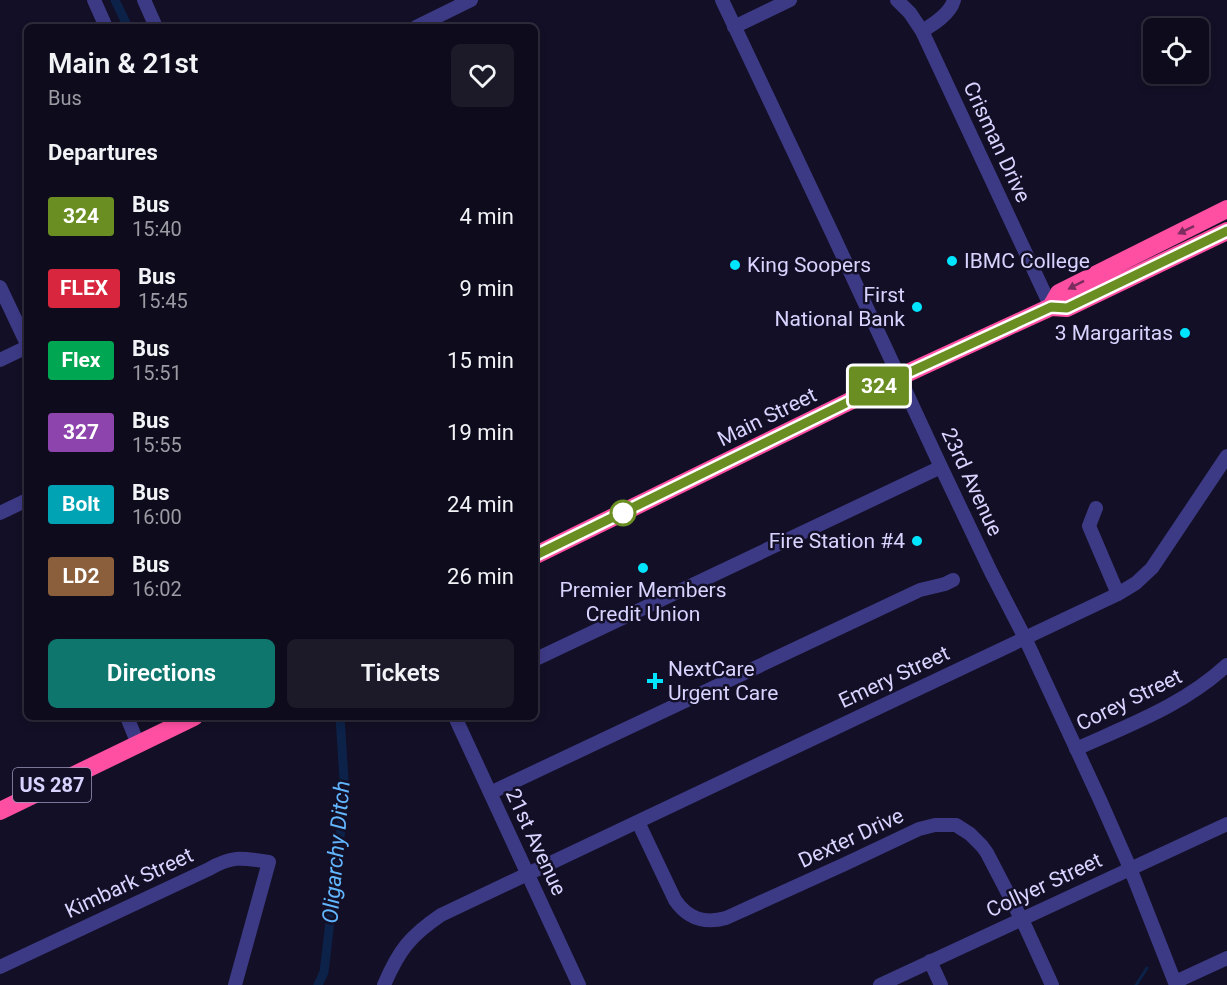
<!DOCTYPE html>
<style>
:root{--surface:#0e0b1c;--page:#1c1929;--text:#f1f3f6;--muted:#9b9ba3;--line:#2e2b3b;--accent:#0f766e}
body{margin:0;font-family:Roboto,sans-serif;background:var(--page);color:var(--text);height:100vh;display:flex;flex-direction:column;font-size:22px;white-space:nowrap}
*{box-sizing:border-box;margin:0}
p{font-size:20px;color:var(--muted)}
.icon{flex:none;width:33px;height:33px;fill:none;stroke:currentColor;stroke-width:2;stroke-linecap:round;stroke-linejoin:round}
.map{position:relative;flex:1;overflow:hidden}
.drawer{position:absolute;left:24px;top:24px;width:514px;height:696px;display:flex;flex-direction:column;background:var(--surface);border-radius:9px;box-shadow:0 3px 9px #0003,0 0 0 2px var(--line)}
.drawer>*{flex:none}
.badge{padding:0 12px;border-radius:4px;font-size:21px;line-height:39px}
.controls{position:absolute;left:1143px;top:18px;display:grid;gap:12px}
.controls a{display:grid;place-items:center;width:66px;height:66px;border-radius:9px;background:var(--surface);box-shadow:0 3px 9px #0003,0 0 0 2px var(--line);font-size:30px}
.map>.badge{position:absolute;translate:-50% -50%;box-shadow:0 0 0 3px #fff}
h2{padding:0 24px;font-size:22px;line-height:54px}
.round{display:grid;place-items:center;flex:none;width:63px;height:63px;border-radius:9px;background:var(--page)}
.head{display:flex;align-items:center;justify-content:space-between;height:102px;padding:0 24px}
h1{font-size:28px;font-weight:600;line-height:45px}
.cta{display:flex;gap:12px;margin-top:auto;padding:12px 24px}
.cta a{flex:1;height:69px;border-radius:9px;background:var(--accent);color:#fff;font-size:24px;font-weight:600;line-height:69px;text-align:center}
.cta a+a{background:var(--page);color:var(--text)}
ul{padding:0;list-style:none}
li{display:flex;align-items:center;gap:18px;height:72px;padding:0 24px}
li div{flex:1}
li b{display:block;font-size:22px}
li em{font-style:normal}
li .badge{min-width:66px;font-weight:700;text-align:center}
.map>svg:first-child{display:block}
.lines{fill:none;stroke-linecap:round;stroke-linejoin:round}
.stream{stroke:#0c2248;stroke-width:3}
.canal{stroke:#0c2248;stroke-width:9}
.minor{stroke:#3d3a85;stroke-width:14}
.highway{stroke:#ff4fa3;stroke-width:18}
.oneway{fill:#7d2c5e}
.line-casing{stroke:#fff;stroke-width:14}
.line{stroke:#6b8e23;stroke-width:9}
.poi-dot{fill:#00e5ff;stroke:#130f26;stroke-width:2}
.stop-dot{fill:#fff;stroke:#6b8e23;stroke-width:3}
.labels{text-anchor:middle;dominant-baseline:central;stroke-width:5;stroke-linejoin:round;paint-order:stroke}
.shield{fill:#130f26;stroke:#9e99be;stroke-width:1.5}
.shield-label{font-size:20px;font-weight:bold;fill:#d9d4ff}
.street-label{font-size:21px;fill:#d9d4ff;stroke:#130f26}
.poi-label{font-size:21px;fill:#d9d4ff;stroke:#130f26;text-anchor:start}
.water-label{font-size:22px;font-style:italic;fill:#62b6ff;stroke:#130f26}
</style>
<div class="map">
<svg width="1227" height="985" viewBox="0 0 1227 985">
<rect width="100%" height="100%" fill="#130f26"/>
<g class="lines">
<!-- stream -->
<path class="stream" d="M1136 985 1147 968"/>
<!-- canal -->
<path class="canal" d="M115 0 128 27
M318 985 324 972 345 795 340 717"/>
<!-- minor -->
<path class="minor" d="M94 0 106 27
M144 0 156 27
M722 0 833 235 941 467 991 572 1025 638 1100 800 1130 868 1176 985
M897 0 910 13 922 31 1051 307
M416 27 471 0
M734 27 790 0
M922 31C934 24 950 14 954 0
M0 287 27 344
M0 360 27 347
M1096 508 1089 526 1118 594
M0 513 27 500
M536 659 941 467
M127 717 138 744
M455 717 579 985
M1076 749C1129 725 1184 705 1227 665
M490 793 920 590 945 584 953 580
M638 822 675 900C688 919 704 924 726 918L845 864 919 829 935 825H956L970 834 982 846 987 853 1026 928 1052 985
M930 961 941 985
M0 967 209 869C233 855 243 858 269 862L235 985
M1175 982 1227 958
M384 985C399 950 410 936 441 915L1118 594 1136 583 1152 568 1227 456
M880 985 1227 824"/>
<!-- highway -->
<path class="highway" d="M1051 307 1059 293 1227 209
M536 555 899 377 1051 307 1067 308 1227 231
M0 811 194 717"/>
</g>
<!-- one-way arrows -->
<defs><path id="oneway-solid" d="M-6-.8H1V-3.2L6.5 0L1 3.2V.8H-6Z" transform="scale(1.5)"/></defs>
<g class="oneway">
<use href="#oneway-solid" transform="translate(1186 230) rotate(154)"/>
<use href="#oneway-solid" transform="translate(1076 285) rotate(153)"/>
</g>
<g class="lines">
<defs>
<path id="line" d="M536 555 899 377 1051 307 1067 308 1227 231"/>
</defs>
<!-- line casing -->
<use href="#line" class="line-casing"/>
<!-- line -->
<use href="#line" class="line"/>
</g>
<!-- markers -->
<g class="poi-dot">
<circle cx="952" cy="261" r="6"/>
<circle cx="735" cy="265" r="6"/>
<circle cx="917" cy="307" r="6"/>
<circle cx="1185" cy="333" r="6"/>
<circle cx="917" cy="541" r="6"/>
<circle cx="643" cy="568" r="6"/>
<path d="M652 672h6v6h6v6h-6v6h-6v-6h-6v-6h6z"/>
</g>
<circle class="stop-dot" cx="623" cy="513" r="12"/>
<g class="labels">
<!-- shield labels -->
<rect class="shield" x="13" y="768" width="78" height="34" rx="4.5"/>
<g class="shield-label">
<text x="52" y="785">US 287</text>
</g>
<!-- street labels -->
<g class="street-label">
<text transform="translate(997 142) rotate(65)">Crisman Drive</text>
<text transform="translate(767 417) rotate(-26)">Main Street</text>
<text transform="translate(972 482) rotate(65)">23rd Avenue</text>
<text transform="translate(894 677) rotate(-25)">Emery Street</text>
<text transform="translate(1129 700) rotate(-26)">Corey Street</text>
<text transform="translate(851 838) rotate(-25)">Dexter Drive</text>
<text transform="translate(536 842) rotate(65)">21st Avenue</text>
<text transform="translate(129 883) rotate(-25)">Kimbark Street</text>
<text transform="translate(1044 885) rotate(-25)">Collyer Street</text>
</g>
<!-- poi labels -->
<g class="poi-label">
<text x="964" y="261">IBMC College</text>
<text x="747" y="265">King Soopers</text>
<text x="905" y="295" text-anchor="end">First<tspan x="905" dy="24">National Bank</tspan></text>
<text x="1173" y="333" text-anchor="end">3 Margaritas</text>
<text x="905" y="541" text-anchor="end">Fire Station #4</text>
<text x="643" y="590" text-anchor="middle">Premier Members<tspan x="643" dy="24">Credit Union</tspan></text>
<text x="668" y="669">NextCare<tspan x="668" dy="24">Urgent Care</tspan></text>
</g>
<!-- water labels -->
<g class="water-label">
<text transform="translate(336 852) rotate(-85)">Oligarchy Ditch</text>
</g>
</g>
</svg>
<div class="controls">
<a><svg class="icon" aria-label="locate" viewBox="0 0 24 24"><circle cx="12" cy="12" r="6"/><path d="M12 2v4M12 18v4M2 12h4M18 12h4"/></svg></a>
</div>
<b class="badge" style="left:879px;top:386px;background:#6b8e23;color:#fff">324</b>
<section class="drawer">
<div class="head"><div><h1>Main &amp; 21st</h1><p>Bus</p></div><a class="round"><svg class="icon" aria-label="heart" viewBox="0 0 24 24"><path d="M12 20l-8-8c-3-5 5-10 8-4 3-6 11-1 8 4z"/></svg></a></div>
<h2>Departures</h2>
<ul>
<li><span class="badge" style="background:#6b8e23;color:#fff">324</span><div><b>Bus</b><p>15:40</p></div><em>4 min</em></li>
<li><span class="badge" style="background:#d7263d;color:#fff">FLEX</span><div><b>Bus</b><p>15:45</p></div><em>9 min</em></li>
<li><span class="badge" style="background:#00a651;color:#fff">Flex</span><div><b>Bus</b><p>15:51</p></div><em>15 min</em></li>
<li><span class="badge" style="background:#8e44ad;color:#fff">327</span><div><b>Bus</b><p>15:55</p></div><em>19 min</em></li>
<li><span class="badge" style="background:#00a3b4;color:#fff">Bolt</span><div><b>Bus</b><p>16:00</p></div><em>24 min</em></li>
<li><span class="badge" style="background:#8b5e3c;color:#fff">LD2</span><div><b>Bus</b><p>16:02</p></div><em>26 min</em></li>
</ul>
<div class="cta"><a>Directions</a><a>Tickets</a></div>
</section>
</div>
